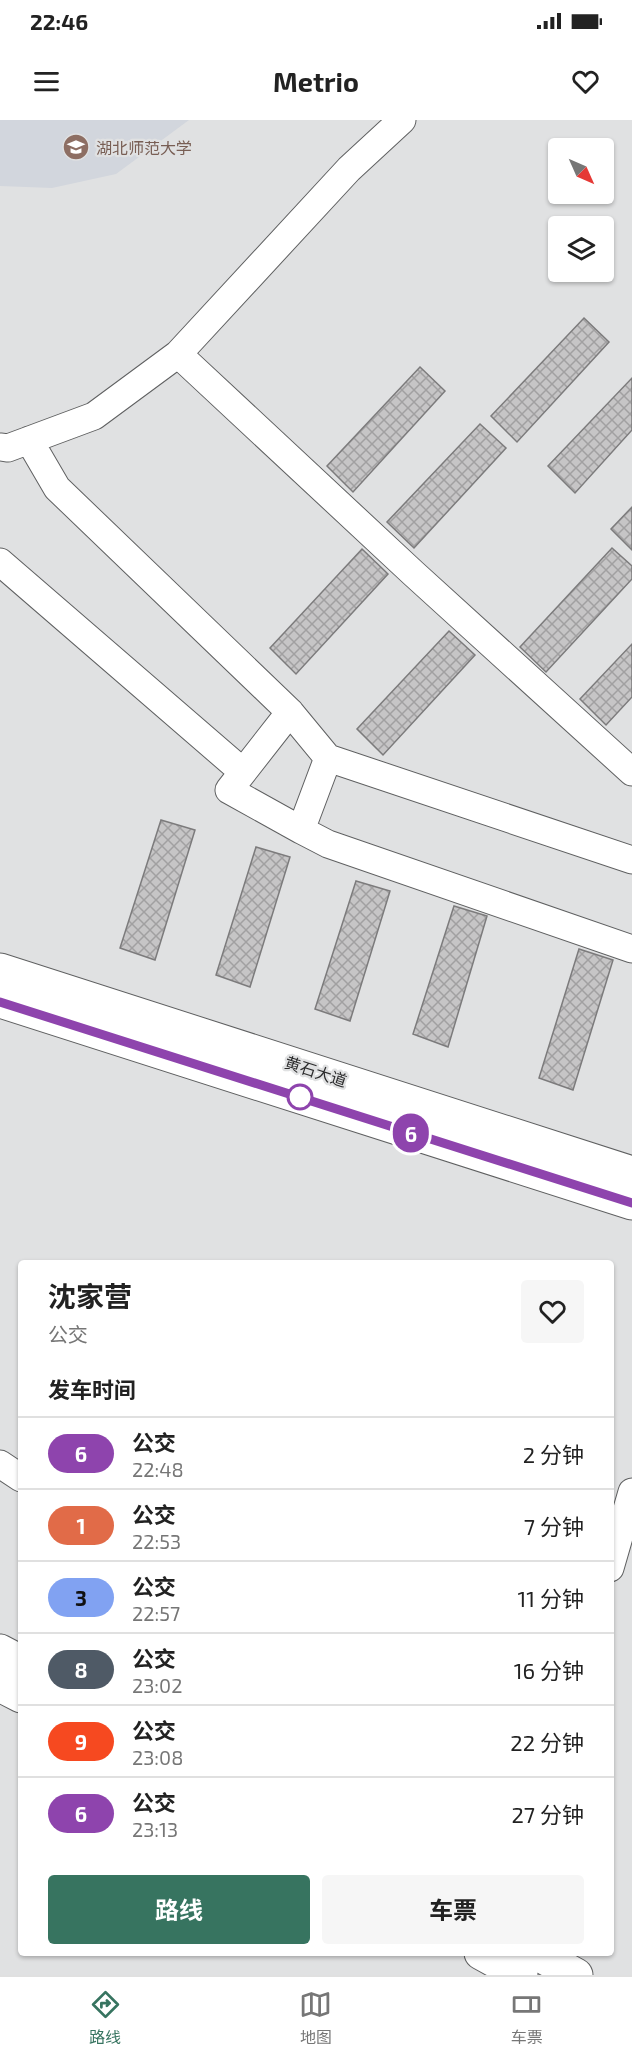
<!DOCTYPE html>
<html lang="zh">
<meta charset="utf-8">
<style>
:root{--surface:#fff;--page:#f6f6f6;--text:#222;--muted:#767676;--line:#e0e0e0;--accent:#377460}
body{margin:0;font-family:"Exo 2","Noto Sans SC",sans-serif;background:var(--page);color:var(--text);height:100vh;display:flex;flex-direction:column;font-size:22px;white-space:nowrap}
*{box-sizing:border-box;margin:0}
p{font-size:20px;color:var(--muted)}
.icon{flex:none;width:33px;height:33px;fill:none;stroke:currentColor;stroke-width:2;stroke-linecap:round;stroke-linejoin:round}
.map{position:relative;flex:1;overflow:hidden}
.side{position:absolute;left:18px;top:1140px;width:596px;height:696px;display:flex;flex-direction:column;background:var(--surface);border-radius:6px;box-shadow:0 2px 4px #0004}
.side>*{flex:none}
.badge{padding:0 12px;border-radius:20px;font-size:21px;line-height:39px}
.needle{width:39px;rotate:135deg}
.tools{position:absolute;left:548px;top:18px;display:grid;gap:12px}
.tools a{display:grid;place-items:center;width:66px;height:66px;border-radius:6px;background:var(--surface);box-shadow:0 2px 4px #0004;font-size:30px}
.map>.badge{position:absolute;translate:-50% -50%;box-shadow:0 0 0 3px #fff}
h2{padding:0 30px;font-size:22px;line-height:54px}
.round{display:grid;place-items:center;flex:none;width:63px;height:63px;border-radius:6px;background:var(--page)}
.summary{display:flex;align-items:center;justify-content:space-between;height:102px;padding:0 30px}
h1{font-size:28px;font-weight:700;line-height:45px}
.primary-button{display:flex;gap:12px;margin-top:auto;padding:12px 30px}
.primary-button a{flex:1;height:69px;border-radius:6px;background:var(--accent);color:#fff;font-size:24px;font-weight:700;line-height:69px;text-align:center}
.primary-button a+a{background:var(--page);color:var(--text)}
ul{padding:0;list-style:none}
li{display:flex;align-items:center;gap:18px;height:72px;padding:0 30px;border-top:2px solid var(--line)}
li div{flex:1}
li b{display:block;font-size:22px}
li em{font-style:normal}
li .badge{min-width:66px;font-weight:700;text-align:center}
.status{display:flex;justify-content:space-between;align-items:center;height:42px;padding:0 30px;background:var(--surface);direction:ltr}
.status svg{height:16px;fill:currentColor}
header{display:flex;justify-content:space-between;align-items:center;height:78px;padding:0 30px;background:var(--surface);font-size:27px;font-weight:700}
.dock{display:flex;justify-content:space-around;align-items:center;height:84px;border-top:2px solid var(--line);background:var(--surface);font-size:16px;color:var(--muted)}
.dock a{display:grid;justify-items:center;gap:3px}
.dock .on{color:var(--accent)}
.map>svg:first-child{display:block}
.built{fill:#d2d6dd}
.building{fill:url(#building-cross-hatch);stroke:#7c7b7c;stroke-width:1.5}
.lines{fill:none;stroke-linecap:round;stroke-linejoin:round}
.minor-casing{stroke:#5f6061;stroke-width:29}
.major-casing{stroke:#5f6061;stroke-width:35}
.minor{stroke:#fff;stroke-width:27}
.major{stroke:#fff;stroke-width:33}
.line-casing{stroke:#fff;stroke-width:14}
.line{stroke:#8e44ad;stroke-width:9}
.stop-dot{fill:#fff;stroke:#8e44ad;stroke-width:3}
.labels{text-anchor:middle;dominant-baseline:central;stroke-width:4.5;stroke-linejoin:round;paint-order:stroke}
.education-label{font-size:16px;fill:#785e54;stroke:#e0e1e2;text-anchor:start}
.street-label{font-size:16px;fill:#2d2d2e;stroke:#e0e1e2}
</style>
<div class="status"><b>22:46</b><svg viewBox="0 0 49 12"><path d="M0 12V9h3v3zM5 12V6h3v6zM10 12V3h3v9zM15 12V0h3v12zM26 1h20v11H26zM47 4h2v5h-2z"/></svg></div>
<header><svg class="icon" aria-label="menu" viewBox="0 0 24 24"><path d="M4 6h16M4 12h16M4 18h16"/></svg>Metrio<svg class="icon" aria-label="heart" viewBox="0 0 24 24"><path d="M12 20l-8-8c-3-5 5-10 8-4 3-6 11-1 8 4z"/></svg></header>
<div class="map">
<svg width="632" height="1855" viewBox="0 0 632 1855">
<defs>
<pattern id="building-cross-hatch" width="8" height="8" patternUnits="userSpaceOnUse" patternTransform="scale(1.5)"><rect width="8" height="8" fill="#c6c5c6"/><path d="M0 0l8 8M0 8l8-8" fill="none" stroke="#a1a0a1"/></pattern>
</defs>
<rect width="100%" height="100%" fill="#e0e1e2"/>
<!-- built -->
<path class="built" d="M0 0H189L116 54 52 68 0 66Z"/>
<!-- building -->
<path class="building" d="M584 198 609 222 517 322 491 296Z
M420 247 445 271 353 372 327 346Z
M632 258V310L575 373 548 346Z
M480 304 506 328 414 428 387 402Z
M632 387V430L611 409Z
M612 428 632 446V459L546 552 520 527Z
M362 429 388 454 296 554 270 528Z
M449 511 475 535 383 635 357 609Z
M632 524V577L606 605 580 579Z
M161 700 195 710 155 840 120 828Z
M256 727 290 737 250 867 216 855Z
M356 761 390 771 350 901 315 889Z
M454 786 487 796 448 927 413 914Z
M579 829 613 840 573 970 539 958Z"/>
<g class="lines">
<defs>
<path id="minor" d="M178 234 413 453 632 652
M29 320 57 368 290 592 328 638 632 740
M0 327 8 328 94 296 178 234 349 49 402 0
M0 442 243 652
M290 592 229 670 301 710 328 638
M301 710 328 724 632 829
M0 1344 21 1358
M610 1448 632 1372"/>
<path id="major" d="M0 850 632 1053
M0 881 632 1083
M0 1531 21 1542
M0 1565 21 1576
M481 1833 521 1855
M536 1833 576 1855"/>
</defs>
<!-- minor casing -->
<use href="#minor" class="minor-casing"/>
<!-- major casing -->
<use href="#major" class="major-casing"/>
<!-- minor -->
<use href="#minor" class="minor"/>
<!-- major -->
<use href="#major" class="major"/>
</g>
<g class="lines">
<defs>
<path id="line" d="M0 882 632 1083"/>
</defs>
<!-- line casing -->
<use href="#line" class="line-casing"/>
<!-- line -->
<use href="#line" class="line"/>
</g>
<!-- icons -->
<defs>
<symbol id="university-disc" viewBox="-11 -11 22 22"><circle r="9.5" fill="#8d6e63" stroke="#e0e1e2"/><path d="M0-5L7-2L0 1L-7-2ZM-4 1L0 2.5L4 1V4Q0 6-4 4Z" fill="#fff"/></symbol>
</defs>
<g fill-rule="evenodd">
<use href="#university-disc" x="61" y="12" width="30" height="30"/>
</g>
<!-- markers -->
<circle class="stop-dot" cx="300" cy="977" r="12"/>
<g class="labels">
<!-- education labels -->
<g class="education-label">
<text x="96" y="27">湖北师范大学</text>
</g>
<!-- street labels -->
<g class="street-label">
<text transform="translate(316 951) rotate(18)">黄石大道</text>
</g>
</g>
</svg>
<div class="tools">
<a><svg class="needle" viewBox="-14 -14 28 28"><path d="M0-13l5 13h-10z" fill="#e53935"/><path d="M0 13l5-13h-10z" fill="#767676"/></svg></a>
<a><svg class="icon" aria-label="layers" viewBox="0 0 24 24"><path d="M12 4l9 5-9 5-9-5zM3 14l9 5 9-5"/></svg></a>
</div>
<b class="badge" style="left:411px;top:1013px;background:#8e44ad;color:#fff">6</b>
<section class="side">
<div class="summary"><div><h1>沈家营</h1><p>公交</p></div><a class="round"><svg class="icon" aria-label="heart" viewBox="0 0 24 24"><path d="M12 20l-8-8c-3-5 5-10 8-4 3-6 11-1 8 4z"/></svg></a></div>
<h2>发车时间</h2>
<ul>
<li><span class="badge" style="background:#8e44ad;color:#fff">6</span><div><b>公交</b><p>22:48</p></div><em>2 分钟</em></li>
<li><span class="badge" style="background:#e16b48;color:#fff">1</span><div><b>公交</b><p>22:53</p></div><em>7 分钟</em></li>
<li><span class="badge" style="background:#81a2f2;color:#111">3</span><div><b>公交</b><p>22:57</p></div><em>11 分钟</em></li>
<li><span class="badge" style="background:#4f5a66;color:#fff">8</span><div><b>公交</b><p>23:02</p></div><em>16 分钟</em></li>
<li><span class="badge" style="background:#f64920;color:#fff">9</span><div><b>公交</b><p>23:08</p></div><em>22 分钟</em></li>
<li><span class="badge" style="background:#8e44ad;color:#fff">6</span><div><b>公交</b><p>23:13</p></div><em>27 分钟</em></li>
</ul>
<div class="primary-button"><a>路线</a><a>车票</a></div>
</section>
</div>
<nav class="dock">
<a class="on"><svg class="icon" aria-label="directions" viewBox="0 0 24 24"><path d="M12 3l9 9-9 9-9-9zM9 14v-3h6M13 9l2 2-2 2"/></svg>路线</a>
<a><svg class="icon" aria-label="map" viewBox="0 0 24 24"><path d="M3 6l6-2 6 2 6-2v14l-6 2-6-2-6 2zM9 4v14M15 6v14"/></svg>地图</a>
<a><svg class="icon" aria-label="tickets" viewBox="0 0 24 24"><path d="M3 7h18v10H3zM15 7v10"/></svg>车票</a>
</nav>
